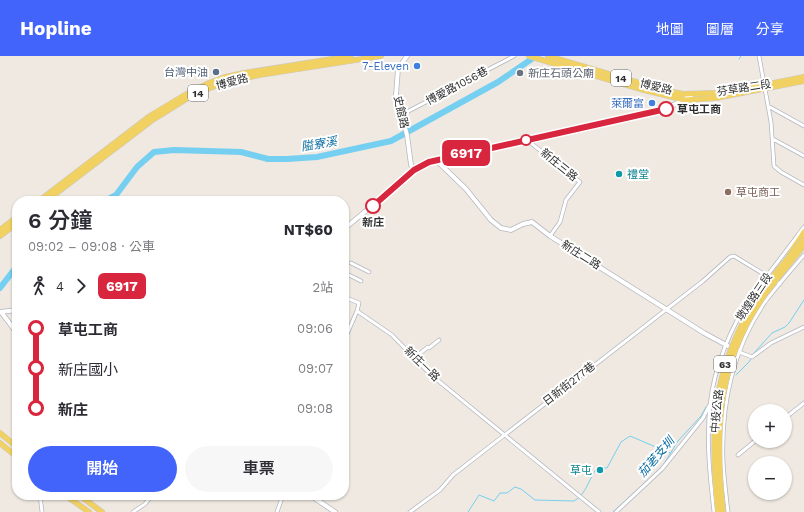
<!DOCTYPE html>
<html lang="zh-TW">
<meta charset="utf-8">
<style>
:root{--surface:#fff;--page:#f7f7f7;--text:#2b2b33;--muted:#7c7c81;--accent:#4264fb}
body{margin:0;font-family:"Work Sans","Noto Sans TC",sans-serif;background:var(--page);color:var(--text);height:100vh;display:flex;flex-direction:column;font-size:15px;white-space:nowrap}
*{box-sizing:border-box;margin:0}
p{font-size:13px;color:var(--muted)}
.icon{flex:none;width:22px;height:22px;fill:none;stroke:currentColor;stroke-width:2;stroke-linecap:round;stroke-linejoin:round}
.map{position:relative;flex:1;overflow:hidden}
.sheet{position:absolute;left:12px;top:140px;width:337px;height:304px;display:flex;flex-direction:column;background:var(--surface);border-radius:16px;box-shadow:0 1px 3px #0004}
.sheet>*{flex:none}
.badge{padding:0 8px;border-radius:6px;font-size:14px;line-height:26px}
.fabs{position:absolute;left:748px;top:348px;display:grid;gap:8px}
.fabs a{display:grid;place-items:center;width:44px;height:44px;border-radius:50%;background:var(--surface);box-shadow:0 1px 3px #0004;font-size:20px}
.map>.badge{position:absolute;translate:-50% -50%;box-shadow:0 0 0 2px #fff}
.legs{display:flex;align-items:center;gap:6px;height:44px;padding:0 16px;font-size:13px}
.legs p{margin-inline-start:auto}
.headline{display:flex;align-items:center;justify-content:space-between;height:68px;padding:0 16px}
h1{font-size:22px;font-weight:600;line-height:30px}
.primary-button{display:flex;gap:8px;margin-top:auto;padding:8px 16px}
.primary-button a{flex:1;height:46px;border-radius:24px;background:var(--accent);color:#fff;font-size:16px;font-weight:600;line-height:46px;text-align:center}
.primary-button a+a{background:var(--page);color:var(--text)}
ul{padding:0 16px;list-style:none}
li{display:flex;align-items:center;gap:14px;height:40px;font-size:15px}
li i{display:grid;place-items:center;width:6px;height:100%;margin:0 5px;background:currentColor}
li i::after{content:'';width:10px;height:10px;margin:-5px;border:3px solid;border-radius:50%;background:var(--surface)}
li p{margin-inline-start:auto}
li:first-child i{background:linear-gradient(#0000 50%,currentColor 0)}
li:last-child i{background:linear-gradient(currentColor 50%,#0000 0)}
header{display:flex;align-items:center;gap:24px;box-sizing:border-box;height:56px;padding:0 20px;background:var(--accent);color:#fff}
header strong{font-size:19px}
nav{display:flex;gap:22px;margin-inline-start:auto;font-size:14px}
.map>svg:first-child{display:block}
.lines{fill:none;stroke-linecap:round;stroke-linejoin:round}
.stream{stroke:#75cff0;stroke-width:1}
.river{stroke:#75cff0;stroke-width:6}
.minor-casing{stroke:#b4b7c1;stroke-width:4.5}
.tertiary-casing{stroke:#b4b7c1;stroke-width:5.5}
.primary-casing{stroke:#c9c9c9;stroke-width:6}
.minor{stroke:#fff;stroke-width:3}
.tertiary{stroke:#fff;stroke-width:4}
.primary{stroke:#f2d163;stroke-width:5}
.primary-bridge-casing{stroke:#c9c9c9;stroke-width:6;stroke-linecap:butt}
.primary-bridge{stroke:#f2d163;stroke-width:5}
.line-1-casing{stroke:#fff;stroke-width:9}
.line-1{stroke:#d7263d;stroke-width:6}
.shop-dot{fill:#3f7fe0;stroke:#fff;stroke-width:1.5}
.service-dot{fill:#5c6f8a;stroke:#fff;stroke-width:1.5}
.worship-dot{fill:#6b7280;stroke:#fff;stroke-width:1.5}
.stop-1-dot{fill:#fff;stroke:#d7263d;stroke-width:2}
.culture-dot{fill:#0f9aa8;stroke:#fff;stroke-width:1.5}
.education-dot{fill:#8d6e63;stroke:#fff;stroke-width:1.5}
.labels{text-anchor:middle;dominant-baseline:central;stroke-width:4;stroke-linejoin:round;paint-order:stroke}
.shield{fill:#fff;stroke:#6d6d6d;stroke-width:1}
.shield-label{font-size:10px;font-weight:bold;fill:#2e2e2e}
.shop-label{font-size:11px;fill:#366cbe;stroke:#fff;text-anchor:end}
.service-label{font-size:11px;fill:#4e5e75;stroke:#fff;text-anchor:end}
.worship-label{font-size:11px;fill:#5b616d;stroke:#fff;text-anchor:start}
.street-label{font-size:11px;fill:#2e2e2e;stroke:#fff}
.stop-label{font-size:11px;font-weight:bold;fill:#2e2e2e;stroke:#fff;text-anchor:start}
.culture-label{font-size:11px;fill:#0d838f;stroke:#fff;text-anchor:start}
.education-label{font-size:11px;fill:#785e54;stroke:#fff;text-anchor:start}
.water-label{font-size:12px;font-style:italic;fill:#0d6fa3;stroke:#fff}
</style>
<header>
<strong>Hopline</strong>
<nav><a>地圖</a><a>圖層</a><a>分享</a></nav>
</header>
<div class="map">
<svg width="804" height="456" viewBox="0 0 804 456">
<rect width="100%" height="100%" fill="#efe9e1"/>
<g class="lines">
<!-- stream -->
<path class="stream" d="M739 3 741 0
M754 297 772 277 785 271 789 267 804 244
M736 319 748 307 752 302
M468 456 479 439 494 445 500 437H507L515 431 521 433 535 444 574 445C586 439 589 422 597 412H607L621 386 630 380 670 397
M613 456 662 411 678 385 701 360 706 351"/>
<!-- river -->
<path class="river" d="M105 145 116 139 137 111 154 96 174 94 241 96 268 103H287L317 101 391 85 498 26 536 0
M0 232 17 210"/>
<defs>
<path id="minor" d="M759 0 771 66 774 110 781 116 804 129
M768 50 804 70
M401 59 514 0
M773 83 804 100
M527 84 580 126 566 144 560 166 550 180
M351 207 369 216
M344 223 347 218 361 225
M344 241 359 247 357 255 344 285
M357 255 392 279 430 318 599 456
M739 296 752 301 771 287 804 271
M414 302 428 291 429 292 439 284
M785 362 804 347
M738 399 755 385
M40 439 42 456
M133 456 145 448 152 439
M277 456 283 439
M410 456 440 434 453 419 703 225 730 201 734 200 780 228
M616 456 662 413 703 362 709 350
M714 456C710 421 706 385 710 349 714 311 731 271 752 239 757 232 764 225 769 217 781 202 792 187 804 171
M728 456C726 439 724 422 723 405 721 349 733 292 765 246 777 230 791 214 804 199"/>
<path id="tertiary" d="M407 0 398 13 396 39 407 79 411 109 414 115
M436 104 466 133 491 164 501 172 511 174 523 168 532 166 550 180 704 277 739 296
M344 173 414 115 429 106 655 56C669 52 681 46 693 38
M0 256 17 254
M1 256 17 277
M310 439 335 456"/>
<path id="primary" d="M529 0 644 34 685 44 716 42 804 25
M548 0 663 34 683 38 715 37 764 29 804 21
M39 145 150 60 185 39 209 27 225 21 244 17 351 0
M46 145 151 65 188 42 210 32 227 26 259 19 381 0
M0 174 17 161
M0 180 17 167
M789 199 804 176
M0 377 17 391
M0 387 17 401
M65 439 89 456
M79 439 102 456"/>
</defs>
<!-- minor casing -->
<use href="#minor" class="minor-casing"/>
<!-- tertiary casing -->
<use href="#tertiary" class="tertiary-casing"/>
<!-- primary casing -->
<use href="#primary" class="primary-casing"/>
<!-- minor -->
<use href="#minor" class="minor"/>
<!-- tertiary -->
<use href="#tertiary" class="tertiary"/>
<!-- primary -->
<use href="#primary" class="primary"/>
<defs>
<path id="primary-bridge" d="M718 456C710 375 711 313 757 243 770 222 788 202 804 183
M723 456C715 379 716 311 761 244 774 225 790 208 804 189"/>
</defs>
<!-- primary-bridge casing -->
<use href="#primary-bridge" class="primary-bridge-casing"/>
<!-- primary-bridge -->
<use href="#primary-bridge" class="primary-bridge"/>
</g>
<g class="lines">
<defs>
<path id="line-1" d="M373 150 414 114 429 106 666 53"/>
</defs>
<!-- line-1 casing -->
<use href="#line-1" class="line-1-casing"/>
<!-- line-1 -->
<use href="#line-1" class="line-1"/>
</g>
<!-- markers -->
<g class="shop-dot">
<circle cx="417" cy="10" r="4"/>
<circle cx="652" cy="47" r="4"/>
</g>
<circle class="service-dot" cx="216" cy="16" r="4"/>
<circle class="worship-dot" cx="520" cy="17" r="4"/>
<g class="stop-1-dot">
<circle cx="666" cy="53" r="7"/>
<circle cx="526" cy="84" r="5"/>
<circle cx="373" cy="150" r="7"/>
</g>
<g class="culture-dot">
<circle cx="619" cy="118" r="4"/>
<circle cx="600" cy="414" r="4"/>
</g>
<circle class="education-dot" cx="728" cy="136" r="4"/>
<g class="labels">
<!-- shield labels -->
<g class="shield">
<rect x="611" y="14" width="20" height="16" rx="3"/>
<rect x="188" y="29" width="20" height="16" rx="3"/>
<rect x="714" y="300" width="22" height="16" rx="3"/>
</g>
<g class="shield-label">
<text x="621" y="22">14</text>
<text x="198" y="37">14</text>
<text x="725" y="308">63</text>
</g>
<!-- shop labels -->
<g class="shop-label">
<text x="409" y="10">7-Eleven</text>
<text x="644" y="47">萊爾富</text>
</g>
<!-- service labels -->
<g class="service-label">
<text x="208" y="16">台灣中油</text>
</g>
<!-- worship labels -->
<g class="worship-label">
<text x="528" y="17">新庄石頭公廟</text>
</g>
<!-- street labels -->
<g class="street-label">
<text transform="translate(232 26) rotate(-15)">博愛路</text>
<text transform="translate(457 30) rotate(-28)">博愛路1056巷</text>
<text transform="translate(656 31) rotate(14)">博愛路</text>
<text transform="translate(744 32) rotate(-9)">芬草路二段</text>
<text transform="translate(401 56) rotate(77)">史館路</text>
<text transform="translate(559 109) rotate(39)">新庄三路</text>
<text transform="translate(581 199) rotate(32)">新庄二路</text>
<text transform="translate(754 241) rotate(-56)">墩煌路三段</text>
<text transform="translate(422 308) rotate(44)">新庄一路</text>
<text transform="translate(569 328) rotate(-38)">日新街277巷</text>
<text transform="translate(717 355) rotate(-84)">中投公路</text>
</g>
<!-- stop labels -->
<g class="stop-label">
<text x="677" y="53">草屯工商</text>
<text x="373" y="166" text-anchor="middle">新庄</text>
</g>
<!-- culture labels -->
<g class="culture-label">
<text x="627" y="118">禮堂</text>
<text x="592" y="414" text-anchor="end">草屯</text>
</g>
<!-- education labels -->
<g class="education-label">
<text x="736" y="136">草屯商工</text>
</g>
<!-- water labels -->
<g class="water-label">
<text transform="translate(319 88) rotate(-9)">隘寮溪</text>
<text transform="translate(656 401) rotate(-49)">茄荖支圳</text>
</g>
</g>
</svg>
<div class="fabs">
<a>+</a>
<a>−</a>
</div>
<b class="badge" style="left:466px;top:97px;background:#d7263d;color:#fff">6917</b>
<section class="sheet">
<div class="headline"><div><h1>6 分鐘</h1><p>09:02 – 09:08 · 公車</p></div><b>NT$60</b></div>
<div class="legs"><svg class="icon" aria-label="walk" viewBox="0 0 24 24"><circle cx="13" cy="4" r="2"/><path d="M13 8l-2 6 4 7M11 14l-3 7M7 12l3-4h3l4 4"/></svg>4<svg class="icon" aria-label="forward" viewBox="0 0 24 24"><path d="M9 5l7 7-7 7"/></svg><b class="badge" style="background:#d7263d;color:#fff">6917</b><p>2站</p></div>
<ul>
<li><i style="color:#d7263d"></i><b>草屯工商</b><p>09:06</p></li>
<li><i style="color:#d7263d"></i><span>新庄國小</span><p>09:07</p></li>
<li><i style="color:#d7263d"></i><b>新庄</b><p>09:08</p></li>
</ul>
<div class="primary-button"><a>開始</a><a>車票</a></div>
</section>
</div>
